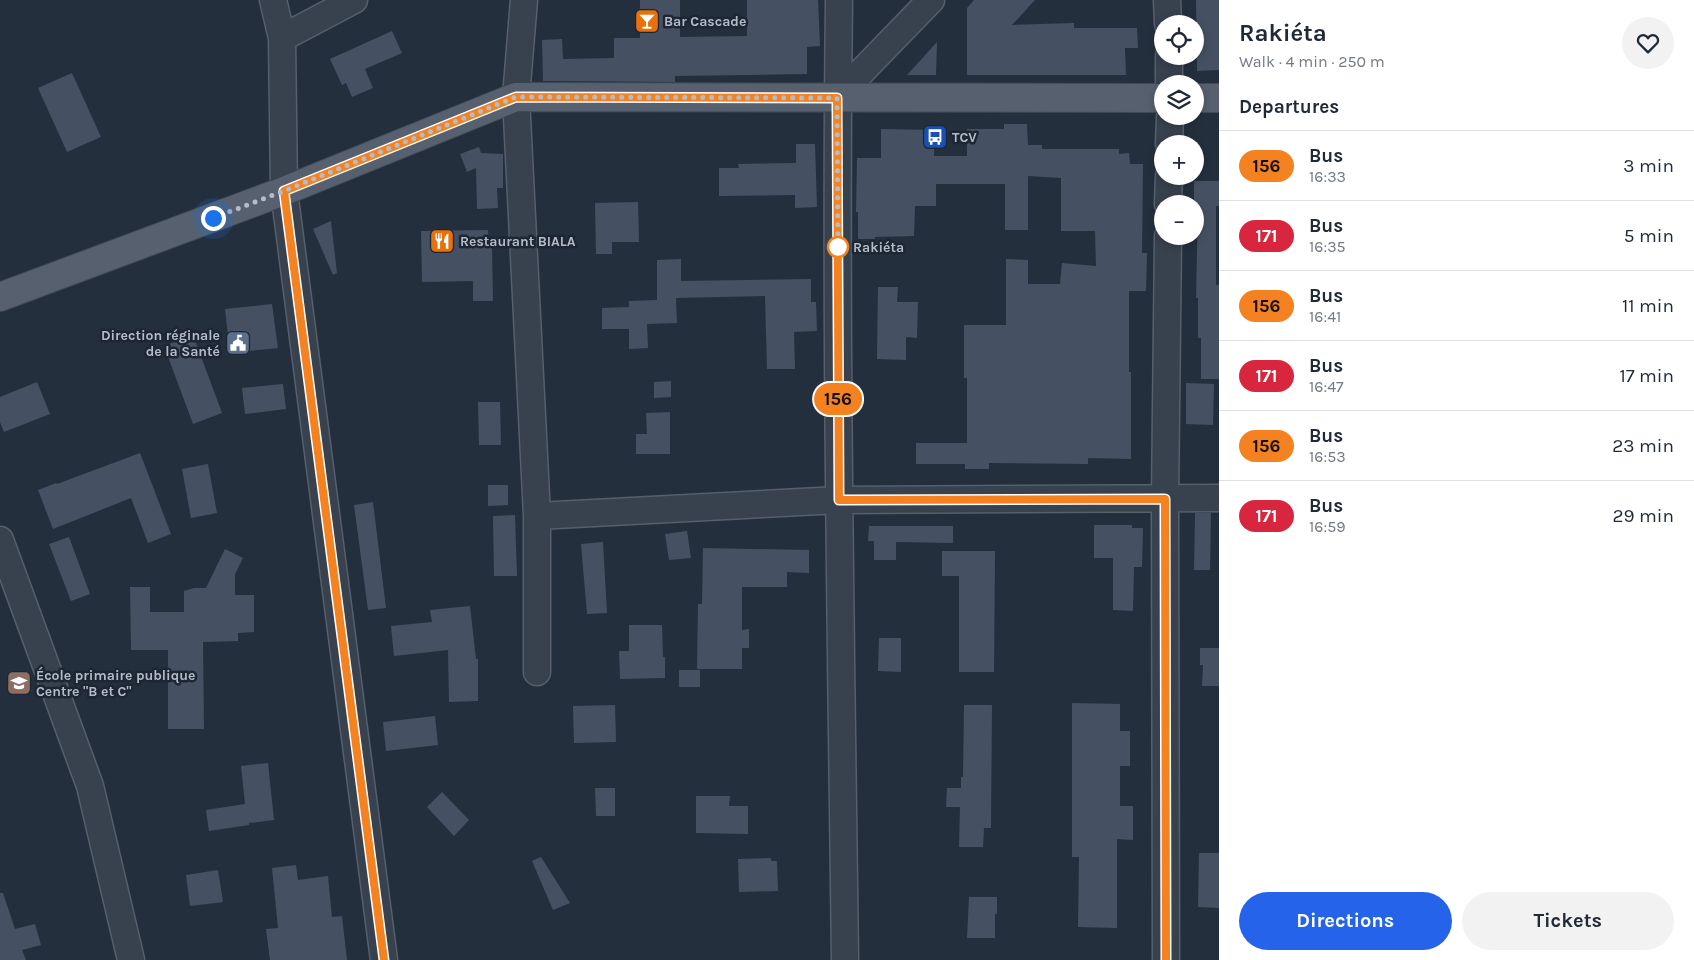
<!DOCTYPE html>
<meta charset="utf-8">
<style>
:root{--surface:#fff;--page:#f2f2f3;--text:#1f2937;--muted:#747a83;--line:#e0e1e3;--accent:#2563eb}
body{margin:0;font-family:Karla,sans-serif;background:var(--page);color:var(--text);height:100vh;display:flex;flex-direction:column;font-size:19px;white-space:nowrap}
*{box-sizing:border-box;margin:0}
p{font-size:16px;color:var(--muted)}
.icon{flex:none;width:28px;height:28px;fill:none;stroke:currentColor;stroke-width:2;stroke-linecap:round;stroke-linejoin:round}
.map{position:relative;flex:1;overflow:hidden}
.side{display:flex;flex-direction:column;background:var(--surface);width:475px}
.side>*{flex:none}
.badge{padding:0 10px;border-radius:16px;font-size:18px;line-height:32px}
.tools{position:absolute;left:1154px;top:15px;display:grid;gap:10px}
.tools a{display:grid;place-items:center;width:50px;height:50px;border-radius:50%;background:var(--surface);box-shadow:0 2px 8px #0003;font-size:25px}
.you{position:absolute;width:25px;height:25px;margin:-12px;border:4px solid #fff;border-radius:50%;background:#1a73e8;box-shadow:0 0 0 8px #1a73e833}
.map>.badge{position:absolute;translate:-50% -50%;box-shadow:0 0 0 2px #fff}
h2{padding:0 20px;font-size:19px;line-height:45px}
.round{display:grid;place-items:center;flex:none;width:52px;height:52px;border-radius:26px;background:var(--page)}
.overview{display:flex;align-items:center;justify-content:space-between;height:85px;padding:0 20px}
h1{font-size:24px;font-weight:700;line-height:38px}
.cta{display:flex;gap:10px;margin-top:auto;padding:10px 20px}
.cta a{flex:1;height:58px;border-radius:30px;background:var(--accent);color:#fff;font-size:20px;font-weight:700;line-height:58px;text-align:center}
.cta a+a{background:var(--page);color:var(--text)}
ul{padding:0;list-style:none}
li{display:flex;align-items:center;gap:15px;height:70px;padding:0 20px;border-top:1px solid var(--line)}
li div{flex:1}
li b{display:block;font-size:19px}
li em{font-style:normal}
li .badge{min-width:55px;font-weight:700;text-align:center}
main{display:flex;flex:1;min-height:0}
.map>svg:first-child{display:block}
.building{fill:#455162}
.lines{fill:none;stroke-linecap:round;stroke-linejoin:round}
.minor-casing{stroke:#565f6c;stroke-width:29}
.major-casing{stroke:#414a57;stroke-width:30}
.minor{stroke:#38414e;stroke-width:26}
.major{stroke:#56606e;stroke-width:28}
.line-casing{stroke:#fff;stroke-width:11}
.line{stroke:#f58220;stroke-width:8}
.walk{stroke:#b4bcc9;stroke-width:5;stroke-dasharray:0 9}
.stop-dot{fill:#fff;stroke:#f58220;stroke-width:2.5}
.labels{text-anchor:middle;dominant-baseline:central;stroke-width:5;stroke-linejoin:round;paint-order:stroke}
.poi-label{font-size:14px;font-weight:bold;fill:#b4bcc9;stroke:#1d2633;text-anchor:start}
.stop-label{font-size:14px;font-weight:bold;fill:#b4bcc9;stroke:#1d2633;text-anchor:start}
</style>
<main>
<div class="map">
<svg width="1219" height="960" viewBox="0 0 1219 960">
<rect width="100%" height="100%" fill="#242f3e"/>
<!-- building -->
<path class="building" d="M640 0H680V37L747 36V0H818L820 46 807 47V74L675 76V82L543 81 542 40 562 39 563 59 614 58V38H640Z
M974 0H1035L1012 25 1074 23V28H1137L1138 48H1125L1126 75H967V8Z
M1196 0H1219V70L1197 71Z
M392 31 402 53 365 69 373 88 352 97 346 83 342 85 330 59Z
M937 42 936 75H907Z
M72 73 101 137 67 152 38 88Z
M1004 124H1027L1028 145H1042V149H1119V154L1129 153 1130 164H1143L1142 253H1147L1146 291H1129V372H1131V459L1088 458V464L989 463V469H965V464H916V443H967V378H964V325H1006V259L1028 260V284H1060L1062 263 1096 266 1095 231H1061V178L1028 176V230H1005V184H936V206H915L914 236 875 237V239H858V212H856L857 158H881V129L935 130 934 156H967V129H1004Z
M796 144H815L817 207 795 208V195L719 196V168H739L738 164 796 163Z
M479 147 481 153 503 154V188H497L498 208 477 209 476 168 467 172 460 154Z
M1194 181H1219V206H1216V285H1219V379H1201V338H1198V298H1196L1198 206H1195L1194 204Z
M638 202 639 242H612V254H596L595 203Z
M331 221 337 273 333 275 313 229Z
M488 230 489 246H492L493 301H473V281L422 282 421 231Z
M681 259V281L811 279V302H816L817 331 794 332 795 369H767L765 296 676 298 677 323 647 324 648 348 629 349V329H602V308L629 307V301L657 300V260Z
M878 287H898L897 302H918L917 338 906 337V360L877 359Z
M272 304 278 348 230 353 225 309Z
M193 335 222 413 193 424 164 346Z
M671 381V397L654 398V382Z
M37 382 50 414 4 432 0 422V397Z
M1186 383 1214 384 1213 425 1186 424Z
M283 384 286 409 245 414 242 388Z
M478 402H500L501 445H479Z
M670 412V454H636V434H647L646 413Z
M140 453 171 534 148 543 131 498 53 529 38 490 56 483 57 484Z
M208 464 217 513 191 518 182 469Z
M488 485H508V505L488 506Z
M373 502 386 608 368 610 354 505Z
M1195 513H1211L1210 570H1194Z
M515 515 517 576H494L493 516Z
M1094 525H1132V528H1143L1142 567H1134L1133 611 1113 610V558H1094Z
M869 526H953V543L896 542V560H874V541H868Z
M687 531 691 558 669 560 665 534Z
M69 537 90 594 71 601 49 544Z
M603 542 607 613 587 614 581 544Z
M703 548 809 550V573L787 572V587H742V630L749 629V648H742V669H697L698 604H702Z
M225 549 243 558 235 574V595H254V632L238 633V641L203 642 204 729H168V650H131L130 587H150V612H184V591L194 588H206Z
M942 551H995L994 672H959V576H942Z
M470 606 476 659H478V701L449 702 448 650 394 656 391 626 432 622 430 610Z
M629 625H662L663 657H665V678L620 679 619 651H629Z
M879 638H901V672L878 671Z
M1200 648H1219V686H1202L1203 665H1200Z
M679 670H700V687H679Z
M1072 703 1120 704V731H1130V766H1120V806H1133V840L1117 839V928L1078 927 1079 857H1072Z
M615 705 616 742 574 743 573 706Z
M964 705H992L991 828H984L983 847H959L960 807H946L947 788H961V777H963Z
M435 716 438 745 386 751 383 722Z
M268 763 274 820 249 823V825L209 831 206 810 245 804 241 766Z
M595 788H615V816H596Z
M442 792 469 820 454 836 427 807Z
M696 796H730L729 806H748V834L696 833Z
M1199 853H1219V908L1198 907Z
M541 857 570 903 553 910 532 861Z
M771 858V861H777L778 891 739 892 738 859Z
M296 865 298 880 328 876 332 917 342 916 347 960H270L266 929 278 928 272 868Z
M218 870 223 902 190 906 186 875Z
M0 893H3L15 929 35 924 41 945 22 950 26 960H0Z
M969 897H997V914H995V938H967Z"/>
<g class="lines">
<defs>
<path id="minor" d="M273 0 282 38 284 191 384 960
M524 0 516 97 537 516V672
M839 0C835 320 841 640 845 960
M1167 0 1168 24
M282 38 354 0
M1169 56V84
M837 97 931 0
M1169 144 1170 116
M1168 204 1169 176
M537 516 839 500 1219 498
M0 540 90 786 131 960
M1166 960 1165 499 1168 236"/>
<path id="major" d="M1195 98H1219
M0 297 284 191 516 97 1162 98"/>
</defs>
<!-- minor casing -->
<use href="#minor" class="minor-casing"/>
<!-- major casing -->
<use href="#major" class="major-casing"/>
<!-- minor -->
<use href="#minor" class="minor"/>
<!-- major -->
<use href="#major" class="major"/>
</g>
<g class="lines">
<defs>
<path id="line" d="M384 960 284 191 516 97 837 98 839 500 1165 499 1166 960"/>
</defs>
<!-- line casing -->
<use href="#line" class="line-casing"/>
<!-- line -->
<use href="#line" class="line"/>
<!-- walk -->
<path class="walk" d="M213 218 284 191 516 97 837 98 838 251V247"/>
</g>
<!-- icons -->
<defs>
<symbol id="bar-square" viewBox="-11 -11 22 22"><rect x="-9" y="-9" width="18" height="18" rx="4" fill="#e8710a" stroke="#1d2633"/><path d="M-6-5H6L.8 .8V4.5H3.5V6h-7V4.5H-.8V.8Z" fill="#fff"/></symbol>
<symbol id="bus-square" viewBox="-11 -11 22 22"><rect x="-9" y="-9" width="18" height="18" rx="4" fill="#1a4fb4" stroke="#1d2633"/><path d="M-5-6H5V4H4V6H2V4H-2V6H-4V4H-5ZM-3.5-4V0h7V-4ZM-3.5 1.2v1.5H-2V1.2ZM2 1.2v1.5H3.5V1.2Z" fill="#fff"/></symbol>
<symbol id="restaurant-square" viewBox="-11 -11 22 22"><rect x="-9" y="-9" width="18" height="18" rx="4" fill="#e8710a" stroke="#1d2633"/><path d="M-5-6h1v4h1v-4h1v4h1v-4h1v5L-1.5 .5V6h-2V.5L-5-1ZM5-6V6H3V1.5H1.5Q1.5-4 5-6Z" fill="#fff"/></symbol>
<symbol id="civic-square" viewBox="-11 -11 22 22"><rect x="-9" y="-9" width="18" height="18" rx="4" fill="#5c6f8a" stroke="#1d2633"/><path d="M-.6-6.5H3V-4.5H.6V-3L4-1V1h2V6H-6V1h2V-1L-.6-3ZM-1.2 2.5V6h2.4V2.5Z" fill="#fff"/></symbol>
<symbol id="school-square" viewBox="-11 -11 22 22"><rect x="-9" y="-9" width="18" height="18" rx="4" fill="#8d6e63" stroke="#1d2633"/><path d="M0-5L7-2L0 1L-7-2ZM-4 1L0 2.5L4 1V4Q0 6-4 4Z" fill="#fff"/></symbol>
</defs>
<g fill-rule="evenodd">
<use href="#bar-square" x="633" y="7" width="28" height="28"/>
<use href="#bus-square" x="921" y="123" width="28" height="28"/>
<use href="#restaurant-square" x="428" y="227" width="28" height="28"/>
<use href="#civic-square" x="224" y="329" width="28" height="28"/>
<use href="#school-square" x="5" y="669" width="28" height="28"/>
</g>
<!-- markers -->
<circle class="stop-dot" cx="838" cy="247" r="10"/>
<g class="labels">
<!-- poi labels -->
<g class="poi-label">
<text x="664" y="21">Bar Cascade</text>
<text x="952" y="137">TCV</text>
<text x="460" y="241">Restaurant BIALA</text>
<text x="220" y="335" text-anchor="end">Direction réginale<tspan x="220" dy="16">de la Santé</tspan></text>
<text x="36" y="675">École primaire publique<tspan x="36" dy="16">Centre "B et C"</tspan></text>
</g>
<!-- stop labels -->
<g class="stop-label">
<text x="853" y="247">Rakiéta</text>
</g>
</g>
</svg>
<div class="tools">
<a><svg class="icon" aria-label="locate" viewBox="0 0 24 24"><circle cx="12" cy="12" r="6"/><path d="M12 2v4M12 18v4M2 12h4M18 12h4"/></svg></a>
<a><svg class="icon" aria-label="layers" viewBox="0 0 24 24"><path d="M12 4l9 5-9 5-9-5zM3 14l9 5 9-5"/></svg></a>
<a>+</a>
<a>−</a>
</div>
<div class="you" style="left:213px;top:218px"></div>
<b class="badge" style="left:838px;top:399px;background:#f58220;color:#111">156</b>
</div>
<section class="side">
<div class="overview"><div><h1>Rakiéta</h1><p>Walk · 4 min · 250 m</p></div><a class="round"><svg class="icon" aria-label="heart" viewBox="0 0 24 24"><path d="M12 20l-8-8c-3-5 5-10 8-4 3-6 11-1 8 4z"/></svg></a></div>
<h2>Departures</h2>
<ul>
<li><span class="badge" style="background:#f58220;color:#111">156</span><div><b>Bus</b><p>16:33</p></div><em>3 min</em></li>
<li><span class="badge" style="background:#d7263d;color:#fff">171</span><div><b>Bus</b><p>16:35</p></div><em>5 min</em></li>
<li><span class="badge" style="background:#f58220;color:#111">156</span><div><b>Bus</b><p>16:41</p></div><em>11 min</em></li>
<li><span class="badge" style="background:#d7263d;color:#fff">171</span><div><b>Bus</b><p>16:47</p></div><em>17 min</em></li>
<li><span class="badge" style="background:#f58220;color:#111">156</span><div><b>Bus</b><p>16:53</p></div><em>23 min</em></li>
<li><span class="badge" style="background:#d7263d;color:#fff">171</span><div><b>Bus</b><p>16:59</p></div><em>29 min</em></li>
</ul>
<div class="cta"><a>Directions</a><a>Tickets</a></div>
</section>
</main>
